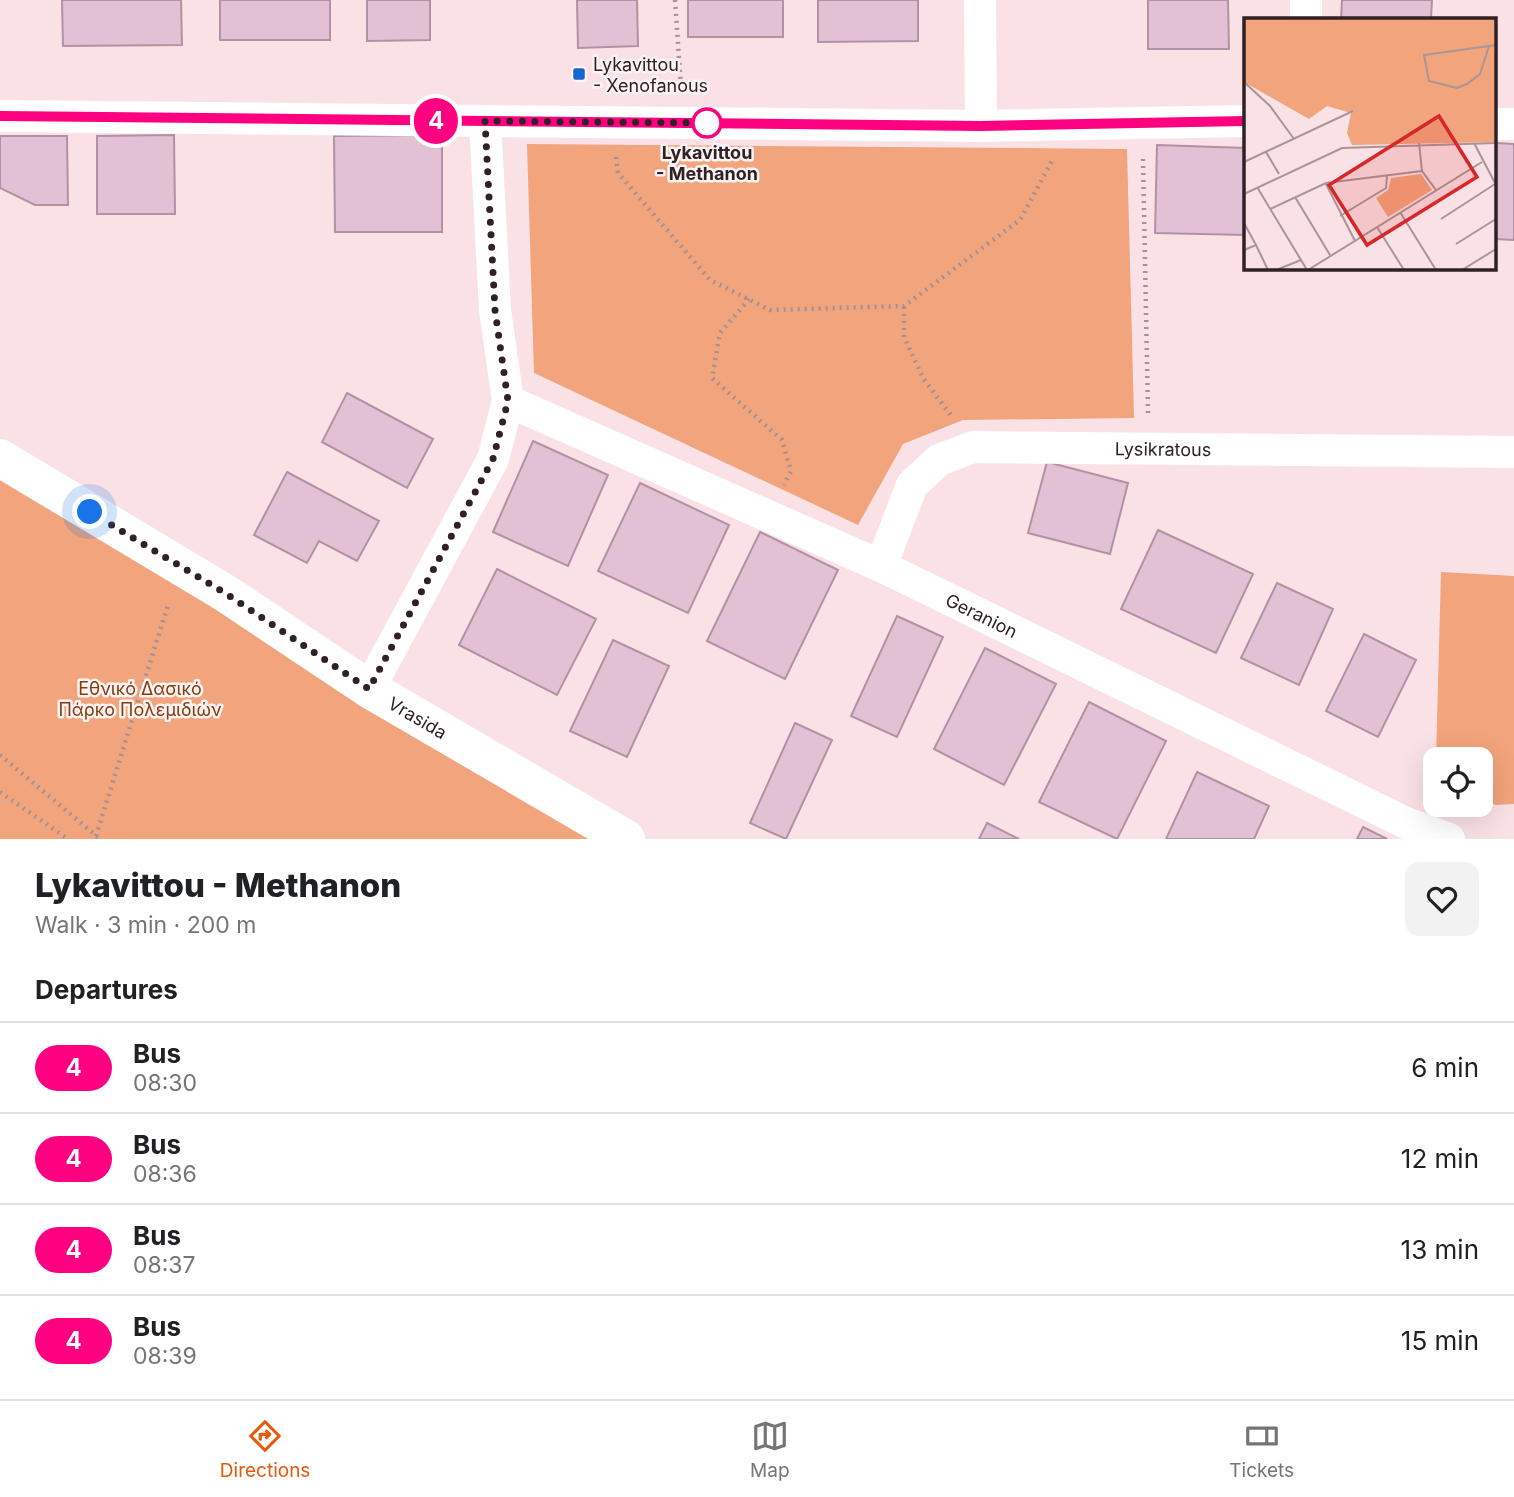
<!DOCTYPE html>
<meta charset="utf-8">
<style>
:root{--surface:#fff;--page:#f2f2f2;--text:#202124;--muted:#757577;--line:#e0e0e0;--accent:#ea580c}
body{margin:0;font-family:Inter,sans-serif;background:var(--page);color:var(--text);height:100vh;display:flex;flex-direction:column;font-size:26px;white-space:nowrap}
*{box-sizing:border-box;margin:0}
p{font-size:23px;color:var(--muted)}
.icon{flex:none;width:38px;height:38px;fill:none;stroke:currentColor;stroke-width:2;stroke-linecap:round;stroke-linejoin:round}
.map{position:relative;height:839px;overflow:hidden}
.details{display:flex;flex-direction:column;background:var(--surface);flex:1}
.details>*{flex:none}
.badge{padding:0 14px;border-radius:23px;font-size:24px;line-height:46px}
.fabs{position:absolute;left:1423px;top:747px;display:grid;gap:14px}
.fabs a{display:grid;place-items:center;width:70px;height:70px;border-radius:14px;background:var(--surface);box-shadow:0 7px 28px #0002;font-size:35px}
.you{position:absolute;width:35px;height:35px;margin:-18px;border:5px solid #fff;border-radius:50%;background:#1a73e8;box-shadow:0 0 0 10px #1a73e833}
.map>.badge{position:absolute;translate:-50% -50%;box-shadow:0 0 0 4px #fff}
h2{padding:0 35px;font-size:26px;line-height:63px}
.round{display:grid;place-items:center;flex:none;width:74px;height:74px;border-radius:14px;background:var(--page)}
.headline{display:flex;align-items:center;justify-content:space-between;height:119px;padding:0 35px}
h1{font-size:33px;font-weight:800;line-height:52px}
ul{padding:0;list-style:none}
li{display:flex;align-items:center;gap:21px;height:91px;padding:0 35px;border-top:2px solid var(--line)}
li div{flex:1}
li b{display:block;font-size:26px}
li em{font-style:normal}
li .badge{min-width:77px;font-weight:700;text-align:center}
.tabs{display:flex;justify-content:space-around;align-items:center;height:98px;border-top:2px solid var(--line);background:var(--surface);font-size:19px;color:var(--muted)}
.tabs a{display:grid;justify-items:center;gap:4px}
.tabs .active{color:var(--accent)}
.map>svg:first-child{display:block}
.green{fill:#f2a47c}
.building{fill:#e3c1d4;stroke:#b191a3;stroke-width:2}
.lines{fill:none;stroke-linecap:round;stroke-linejoin:round}
.path{stroke:#a59094;stroke-width:4.5;stroke-dasharray:2 5;stroke-linecap:butt}
.minor{stroke:#fff;stroke-width:32}
.tertiary{stroke:#fff;stroke-width:38}
.line-casing{stroke:#fff;stroke-width:16}
.line{stroke:#ff0080;stroke-width:10}
.walk{stroke:#302124;stroke-width:7;stroke-dasharray:0 12.6}
.poi-dot{fill:#1866d1;stroke:#fbf3f4;stroke-width:2.5}
.stop-dot{fill:#fff;stroke:#ff0080;stroke-width:3.5}
.labels{text-anchor:middle;dominant-baseline:central;stroke-width:5;stroke-linejoin:round;paint-order:stroke}
.poi-label{font-size:18px;fill:#302124;stroke:#fbf3f4;text-anchor:start}
.stop-label{font-size:18px;font-weight:bold;fill:#302124;stroke:#fbf3f4}
.street-label{font-size:18px;fill:#302124;stroke:#fbf3f4}
.park-label{font-size:18px;fill:#863c0b;stroke:#fbf3f4}
.inset-road{fill:none;stroke:#a99498;stroke-width:2}
.view{fill:#d62828;fill-opacity:0.15;stroke:#d62828;stroke-width:3.5}
.inset-edge{fill:none;stroke:#302124;stroke-width:3.5}
</style>
<div class="map">
<svg width="1514" height="839" viewBox="0 0 1514 839">
<rect width="100%" height="100%" fill="#fae1e5"/>
<!-- green -->
<path class="green" d="M527 144 1127 149 1134 418 963 420 903 444 858 525 534 373Z
M0 456 635 839H0Z
M1441 572 1514 576V804L1496 805 1481 800 1480 760 1436 759Z"/>
<!-- building -->
<path class="building" d="M62 0H181L182 45 63 46Z
M220 0H330V40H220Z
M367 0H430V40L367 41Z
M577 0H637L638 46 578 48Z
M688 0H783V37H688Z
M818 0H918V41L818 42Z
M1148 0H1228L1229 49H1148Z
M1342 0H1432L1431 19H1341Z
M174 135 175 214H97V136Z
M442 135V232H335L334 136Z
M0 136H67L68 205H35L0 188Z
M1495 143 1514 144V240L1495 239Z
M1157 145 1246 148V235L1155 233Z
M347 393 433 439 407 488 322 442Z
M533 441 608 475 568 566 493 532Z
M1047 462 1128 483 1110 554 1028 533Z
M287 472 379 521 357 561 319 541 307 563 254 535Z
M640 483 729 525 688 613 598 571Z
M1158 530 1253 574 1216 653 1121 609Z
M760 532 838 570 785 679 707 641Z
M497 569 596 619 557 695 459 645Z
M1277 583 1333 609 1299 685 1241 658Z
M897 616 943 637 897 737 851 716Z
M1364 634 1416 660 1378 737 1326 711Z
M613 640 669 666 627 757 570 731Z
M985 648 1056 684 1004 785 934 749Z
M1089 702 1166 741 1117 839 1039 802Z
M795 723 832 740 786 839 750 823Z
M1197 772 1269 806 1254 839H1166Z
M987 823 1019 839H979Z
M1363 827 1387 839H1357Z"/>
<g class="lines">
<!-- path -->
<path class="path" d="M675 0 681 87
M616 157 618 173 710 280 770 310 904 306 1020 220 1053 159
M1143 159 1148 413
M749 299 720 333 712 378 782 440 791 471 784 485
M904 307V337L923 378 952 417
M0 755 100 839
M0 792 68 839
M96 836 168 605"/>
<!-- minor -->
<g class="minor">
<path d="M980 0 981 126"/>
<path d="M1306 0V19"/>
<path d="M0 116 981 126 1246 121"/>
<path d="M1495 124H1514"/>
<path id="s1" d="M508 401 881 566 1406 823 1449 839"/>
<path id="s2" d="M881 566 912 485 939 460 973 447 1514 452"/>
<path d="M369 689 493 459 508 401 495 310 485 121"/>
</g>
<!-- tertiary -->
<path class="tertiary" id="s3" d="M0 458 225 593 369 689 626 839"/>
</g>
<g class="lines">
<defs>
<path id="line" d="M0 116 981 126 1246 121"/>
</defs>
<!-- line casing -->
<use href="#line" class="line-casing"/>
<!-- line -->
<use href="#line" class="line"/>
<!-- walk -->
<path class="walk" d="M90 512 225 593 369 689 493 459 508 401 495 310 485 121 710 123H707"/>
</g>
<!-- markers -->
<rect class="poi-dot" x="572" y="67" width="14" height="14" rx="3.5"/>
<circle class="stop-dot" cx="707" cy="123" r="14"/>
<g class="labels">
<!-- poi labels -->
<g class="poi-label">
<text x="593" y="64">Lykavittou<tspan x="593" dy="21">- Xenofanous</tspan></text>
</g>
<!-- stop labels -->
<g class="stop-label">
<text x="707" y="152">Lykavittou<tspan x="707" dy="21">- Methanon</tspan></text>
</g>
<!-- street labels -->
<g class="street-label">
<text stroke="none"><textPath href="#s2" startOffset="350">Lysikratous</textPath></text>
<text stroke="none"><textPath href="#s1" startOffset="520">Geranion</textPath></text>
<text stroke="none"><textPath href="#s3" startOffset="492">Vrasida</textPath></text>
</g>
<!-- park labels -->
<g class="park-label">
<text x="140" y="688">Εθνικό Δασικό<tspan x="140" dy="21">Πάρκο Πολεμιδιών</tspan></text>
</g>
</g>
<!-- overview -->
<g transform="translate(1244 18)">
<rect width="252" height="252" fill="#fae1e5"/>
<path d="M0 0H252V124L108 127 103 115 107 95 83 88 65 101 0 64ZM177 156 188 172 144 199 132 180 144 172 147 160Z" fill="#f2a47c"/>
<path class="inset-road" d="M245 28 236 56 223 66 213 70 185 63 180 37 245 28 252 27M0 64 26 88 50 121M175 125 178 153 192 172M230 125 251 165M22 134 35 156M0 144 109 93M82 166 111 223M13 169 63 252M0 176 98 130 252 125M51 179 86 237M26 191 82 165 178 153M156 194 192 252M96 198 142 170 143 158M197 201 251 166M0 205 12 227M133 209 160 252M212 226 252 201M0 232 12 227 24 252M32 252 57 242M64 252 238 144M218 252 252 231"/>
<path class="view" d="M195 98 233 159 123 227 85 167Z"/>
<rect width="252" height="252" class="inset-edge"/>
</g>
</svg>
<div class="fabs">
<a><svg class="icon" aria-label="locate" viewBox="0 0 24 24"><circle cx="12" cy="12" r="6"/><path d="M12 2v4M12 18v4M2 12h4M18 12h4"/></svg></a>
</div>
<div class="you" style="left:90px;top:512px"></div>
<b class="badge" style="left:436px;top:121px;background:#ff0080;color:#fff">4</b>
</div>
<section class="details">
<div class="headline"><div><h1>Lykavittou - Methanon</h1><p>Walk · 3 min · 200 m</p></div><a class="round"><svg class="icon" aria-label="heart" viewBox="0 0 24 24"><path d="M12 20l-8-8c-3-5 5-10 8-4 3-6 11-1 8 4z"/></svg></a></div>
<h2>Departures</h2>
<ul>
<li><span class="badge" style="background:#ff0080;color:#fff">4</span><div><b>Bus</b><p>08:30</p></div><em>6 min</em></li>
<li><span class="badge" style="background:#ff0080;color:#fff">4</span><div><b>Bus</b><p>08:36</p></div><em>12 min</em></li>
<li><span class="badge" style="background:#ff0080;color:#fff">4</span><div><b>Bus</b><p>08:37</p></div><em>13 min</em></li>
<li><span class="badge" style="background:#ff0080;color:#fff">4</span><div><b>Bus</b><p>08:39</p></div><em>15 min</em></li>
</ul>
</section>
<nav class="tabs">
<a class="active"><svg class="icon" aria-label="directions" viewBox="0 0 24 24"><path d="M12 3l9 9-9 9-9-9zM9 14v-3h6M13 9l2 2-2 2"/></svg>Directions</a>
<a><svg class="icon" aria-label="map" viewBox="0 0 24 24"><path d="M3 6l6-2 6 2 6-2v14l-6 2-6-2-6 2zM9 4v14M15 6v14"/></svg>Map</a>
<a><svg class="icon" aria-label="tickets" viewBox="0 0 24 24"><path d="M3 7h18v10H3zM15 7v10"/></svg>Tickets</a>
</nav>
